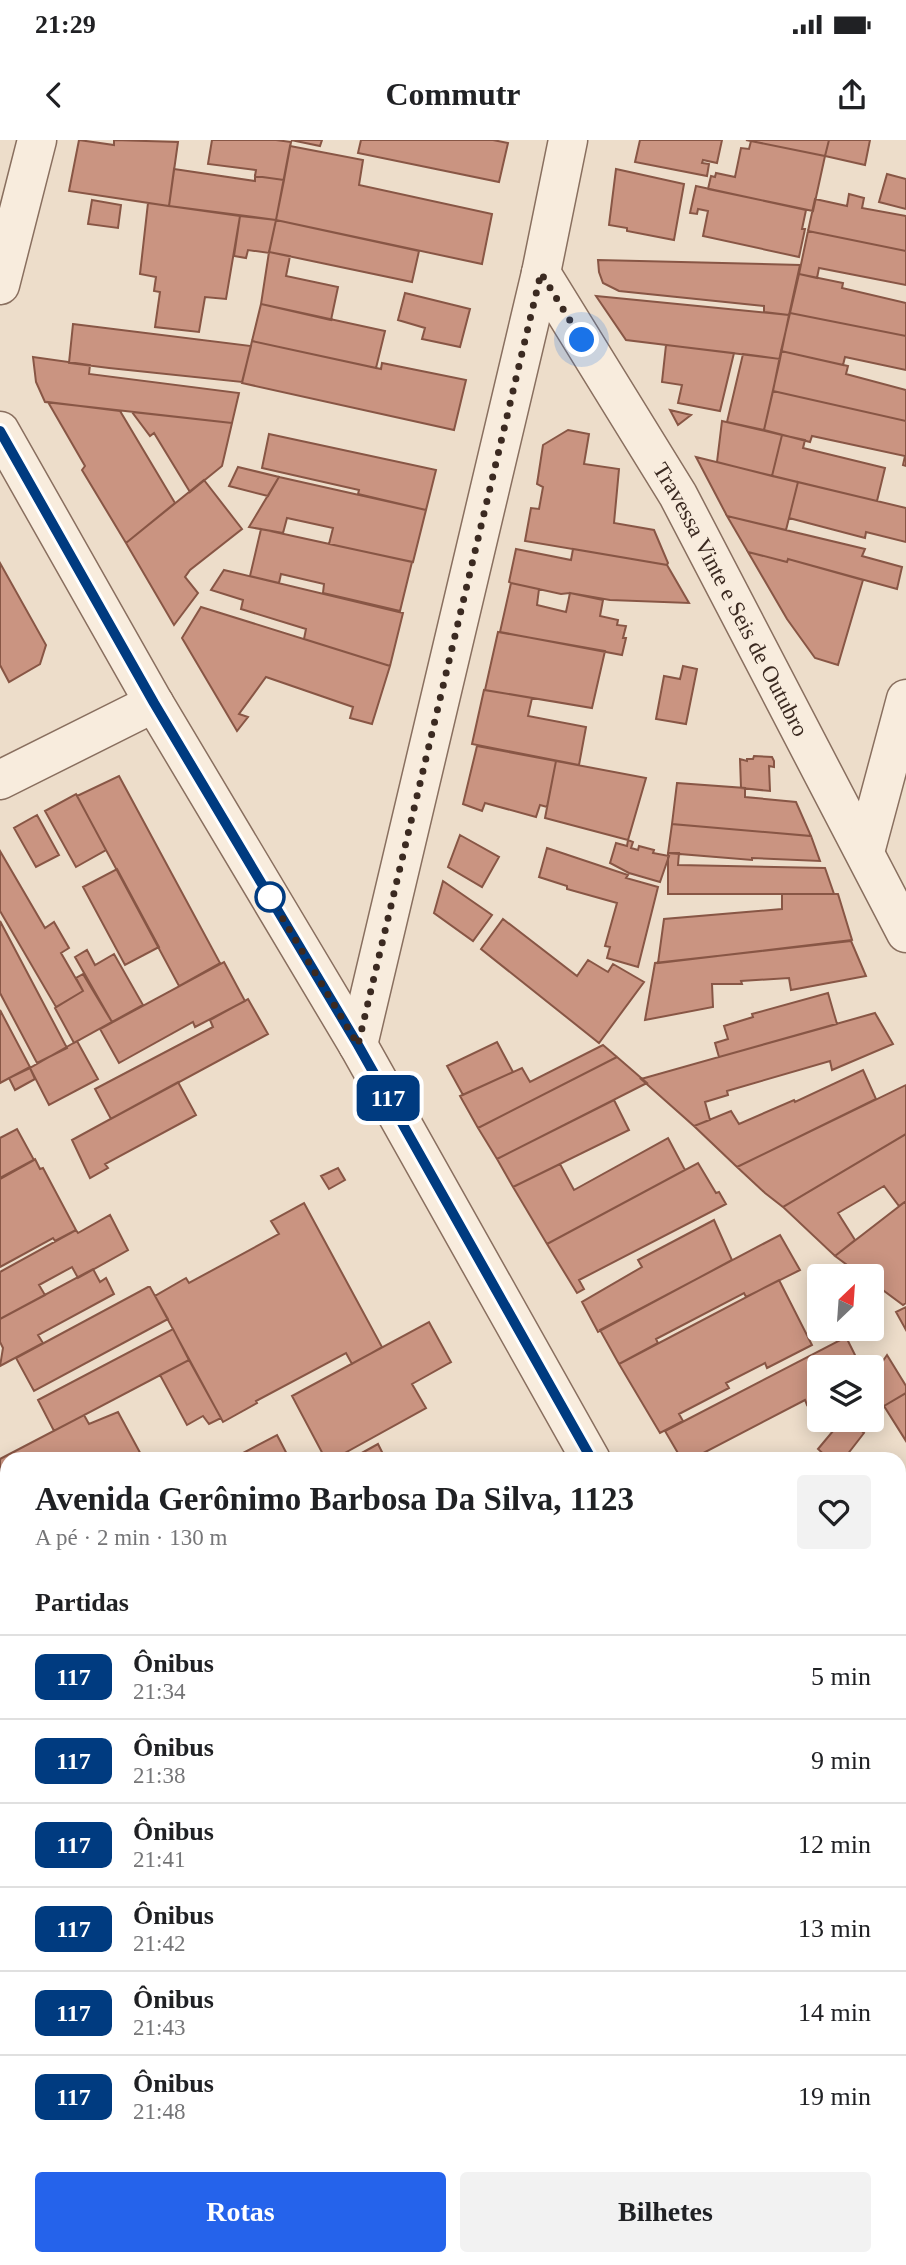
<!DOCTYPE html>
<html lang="pt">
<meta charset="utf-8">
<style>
:root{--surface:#fff;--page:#f2f2f2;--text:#202124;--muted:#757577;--line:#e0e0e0;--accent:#2563eb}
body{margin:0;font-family:"Times New Roman",serif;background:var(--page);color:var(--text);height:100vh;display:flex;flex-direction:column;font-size:26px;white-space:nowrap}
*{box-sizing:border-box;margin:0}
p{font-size:23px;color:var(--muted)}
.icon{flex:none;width:38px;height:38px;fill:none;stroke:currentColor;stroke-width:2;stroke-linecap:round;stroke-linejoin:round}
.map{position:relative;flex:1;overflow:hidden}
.drawer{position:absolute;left:0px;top:1312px;width:906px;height:814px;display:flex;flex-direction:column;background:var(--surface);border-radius:21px 21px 0 0;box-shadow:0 4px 18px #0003}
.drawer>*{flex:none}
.badge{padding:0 14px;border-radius:10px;font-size:24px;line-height:46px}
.needle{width:46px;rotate:25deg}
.tools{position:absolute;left:807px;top:1124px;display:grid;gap:14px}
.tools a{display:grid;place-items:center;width:77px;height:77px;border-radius:7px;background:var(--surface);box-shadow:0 4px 18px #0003;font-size:35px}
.you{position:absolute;width:35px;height:35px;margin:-18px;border:5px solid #fff;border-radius:50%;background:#1a73e8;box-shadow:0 0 0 10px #1a73e833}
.map>.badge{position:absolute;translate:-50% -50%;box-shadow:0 0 0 4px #fff}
h2{padding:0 35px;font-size:26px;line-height:63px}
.round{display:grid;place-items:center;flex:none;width:74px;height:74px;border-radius:7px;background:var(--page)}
.summary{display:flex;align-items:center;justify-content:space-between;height:119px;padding:0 35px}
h1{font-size:33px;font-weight:600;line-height:52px}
.action{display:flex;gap:14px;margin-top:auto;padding:14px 35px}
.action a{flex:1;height:80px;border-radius:7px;background:var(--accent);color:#fff;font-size:28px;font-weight:600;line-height:80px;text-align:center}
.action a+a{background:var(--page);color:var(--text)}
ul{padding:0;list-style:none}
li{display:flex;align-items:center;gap:21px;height:84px;padding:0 35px;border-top:2px solid var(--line)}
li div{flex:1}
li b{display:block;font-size:26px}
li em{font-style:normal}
li .badge{min-width:77px;font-weight:700;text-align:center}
.status{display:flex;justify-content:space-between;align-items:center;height:49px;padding:0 35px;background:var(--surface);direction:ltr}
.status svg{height:19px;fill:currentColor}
header{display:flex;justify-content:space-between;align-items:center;height:91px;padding:0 35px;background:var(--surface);font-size:32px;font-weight:600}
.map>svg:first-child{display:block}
.building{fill:#ca9481;stroke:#885645;stroke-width:2}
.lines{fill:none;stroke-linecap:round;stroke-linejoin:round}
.minor-casing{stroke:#896f5f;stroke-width:41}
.minor{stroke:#f8ecdd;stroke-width:38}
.line-casing{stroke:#fff;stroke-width:16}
.line{stroke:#003b80;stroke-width:10}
.walk{stroke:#3b2a21;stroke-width:7;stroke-dasharray:0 12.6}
.stop-dot{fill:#fff;stroke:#003b80;stroke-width:3.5}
.labels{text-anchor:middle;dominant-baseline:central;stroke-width:6;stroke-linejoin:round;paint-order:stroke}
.street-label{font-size:23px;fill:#3b2a21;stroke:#f5e9d9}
</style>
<div class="status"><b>21:29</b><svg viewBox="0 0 49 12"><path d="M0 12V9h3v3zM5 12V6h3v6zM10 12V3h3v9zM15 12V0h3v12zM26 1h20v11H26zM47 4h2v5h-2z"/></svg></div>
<header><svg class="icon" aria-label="back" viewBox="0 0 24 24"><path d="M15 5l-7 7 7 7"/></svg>Commutr<svg class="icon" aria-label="share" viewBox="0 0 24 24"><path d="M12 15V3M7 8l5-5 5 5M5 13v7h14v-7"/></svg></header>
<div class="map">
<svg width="906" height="2125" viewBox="0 0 906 2125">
<rect width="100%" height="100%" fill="#edddca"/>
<!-- building -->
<path class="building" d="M79 0 114 5V0L178 2 169 66 69 51Z
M212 0H276L291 2 284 40 255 36 256 30 208 24Z
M291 0H322L320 6Z
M361 0H493L508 3 499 42 358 13Z
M640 0H722L717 23 703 20 702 23 709 24 707 36 635 22Z
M746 0H829L825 16Z
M829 0H870L865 25 825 16Z
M751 1 825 16 813 71 708 49 711 36 715 37 716 33 735 37 741 8 749 9Z
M290 6 363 20 359 45 492 74 482 124 276 80Z
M174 29 255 41V36L284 40 276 80 169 66Z
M616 29 684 44 674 100 627 91V88L609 85Z
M887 34 906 39V69L879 62Z
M696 46 806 70 802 89H805L799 117 703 96 708 71 698 69 697 74 690 73Z
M849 54 864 58 862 68 906 76V111L808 91 815 59 847 66Z
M92 60 121 65 118 88 88 84Z
M148 63 240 76 226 159 205 157 199 192 155 187 160 152 154 151 156 137 140 134Z
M240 76 276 80 269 113 248 110 246 118 234 116Z
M276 80 419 111 412 142 269 112Z
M808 91 906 111V145L819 128 817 138 799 134Z
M269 112 290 116 286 136 338 147 331 180 261 164Z
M598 120 800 125 789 175 764 172V166L619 151 603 143 599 132Z
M799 134 843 143 842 148 906 163V196L790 173Z
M405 153 470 169 460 207 422 199 425 188 398 180Z
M596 156 789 175 780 219 626 200Z
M261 164 385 191 376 228 252 201Z
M790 173 906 196V230L845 217 843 225 781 211Z
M73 184 251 206 242 242 109 228 69 223Z
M252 201 381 229 382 223 466 240 454 290 242 243Z
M666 205 734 213 720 271 678 263 682 245 662 242Z
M781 211 848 226 846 234 906 250V281L773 251Z
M743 214 780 219 764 290 727 282Z
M33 217 90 225 89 234 239 253 232 283 45 262 36 242Z
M773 251 906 281V326L903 325 905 316 812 296 810 302 764 290Z
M48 262 120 271 175 363 126 403 82 330 85 326Z
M670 270 691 275 678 285Z
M132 272 232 283 222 326 190 352 154 293 150 296Z
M722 281 782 295 772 336 717 322Z
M568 290 589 294 584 324 619 329 614 383 654 390 668 423 667 425 525 401 531 368 539 369 543 347 537 344 543 305Z
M269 294 436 330 426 370 358 354 359 350 262 328Z
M782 295 805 300 803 308 885 328 877 361 772 336Z
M696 317 798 342 786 390 727 376Z
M238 327 279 337 268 356 229 346Z
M279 337 426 370 413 422 329 404 333 388 287 378 283 393 249 387Z
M204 340 242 389 190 430 185 437 198 453 174 485 126 403Z
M798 342 906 368V402L866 392 865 398 789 378Z
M727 376 865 409 862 416 902 427 897 449 788 419 787 422 748 412Z
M261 389 412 422 400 471 323 453 324 444 281 434 279 443 250 436Z
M516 409 571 420 573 409 667 425 689 463 610 460 570 453 561 454 511 443 509 442Z
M748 412 787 422 788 419 863 440 838 525 815 518 787 479Z
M0 423 46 505 40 524 9 542 0 525Z
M224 430 403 473 390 526 304 499 306 489 241 469 243 460 211 450Z
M511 443 539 449 537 465 566 472 570 453 603 460 600 476 618 480 617 485 626 486 623 498H626L622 515 500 492Z
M201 467 390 526 372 584 350 578 353 567 266 537 239 574 248 577 237 591 182 498Z
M498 492 605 511 592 568 485 550Z
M683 526 697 529 686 584 656 579 664 536 680 539Z
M484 550 532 558 528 576 586 587 579 625 472 604Z
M477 606 556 621 547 667 540 665 536 677 485 663 482 671 463 664Z
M754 616 772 617 774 621V627L769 626 770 651 741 648 740 619 747 621V619H753Z
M556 621 646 638 628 700 545 678Z
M119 636 220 823 179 846 77 656Z
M677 643 745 648V657L796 662 811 696 672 684Z
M76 654 106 710 76 727 45 671Z
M37 675 59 715 36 727 14 688Z
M672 684 811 696 820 721 752 718V720L668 713Z
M460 695 499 717 482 747 448 727Z
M628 700 633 702 631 708 638 710 639 706 654 710 653 713 669 716 660 742 629 733 610 723 616 703 627 706Z
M547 708 628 735 626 738 658 747 638 827 607 818 610 807 605 806 617 763 567 749V746L539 737Z
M0 711 45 788 54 782 69 808 61 813 83 851 56 867 0 771Z
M668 713H679L678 725 825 728 834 754H668Z
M117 729 159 807 125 825 83 747Z
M443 741 492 775 473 801 434 773Z
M782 754H838L852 800 658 823 664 779 782 769Z
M503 779 577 836 588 820 608 832 613 824 644 842 599 903 481 809Z
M0 781 67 908 37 923 0 853Z
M851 801 866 836 791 850 789 838 741 841 742 844H712L713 867 645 880 655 823Z
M87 810 95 825 114 814 143 865 112 882 75 817Z
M224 822 245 861 195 887 193 882 119 923 100 889Z
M83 834 112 882 74 903 55 868 83 851 76 838Z
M828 853 837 884 719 917 715 903 728 899 724 886 753 877 752 874Z
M248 859 268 894 111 979 95 949 213 887 210 880Z
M0 870 30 927 0 943Z
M875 873 893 904 832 930 830 921 727 951 728 955 705 962 710 980 694 986 641 939Z
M77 901 98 939 49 965 30 928Z
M497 902 513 932 463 955 447 926Z
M603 905 617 917 478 988 460 956 522 928 530 942Z
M617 917 647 943 497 1019 478 988Z
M30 928 35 939 15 950 9 938Z
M863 930 876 959 737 1027 694 986 731 971 739 984 794 960 795 962Z
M178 942 196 975 105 1024 108 1028 90 1038 72 1000Z
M906 945V994L783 1067 765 1053 737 1027Z
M614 960 629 990 513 1047 497 1019Z
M17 989 34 1020 0 1039V998Z
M906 994V1061L899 1066 884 1046 838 1073 855 1100 835 1116 783 1067Z
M668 998 685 1030 547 1104 513 1047 560 1024 574 1050Z
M35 1019 40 1029 43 1028 76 1090 55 1101 53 1098 0 1127V1038Z
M698 1023 716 1053 719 1052 726 1064 579 1140 584 1149 577 1153 547 1104Z
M338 1028 345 1040 329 1049 321 1036Z
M906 1061V1163L903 1165 872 1142V1136H862L835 1116Z
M304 1063 382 1207 352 1224 346 1213 256 1261 257 1263 223 1282 155 1156 186 1138 189 1143 279 1094 271 1081Z
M110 1075 128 1110 78 1138 72 1127 39 1145 45 1155 0 1179V1132L76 1090 78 1093Z
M714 1080 732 1120 598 1192 582 1162 642 1127 638 1120Z
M780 1095 800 1130 746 1157 744 1153 656 1199 658 1203 619 1224 600 1190Z
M93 1129 100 1142 106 1138 114 1154 38 1195 43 1203 0 1226 3 1208 0 1202V1179Z
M779 1140 812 1205 767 1228 765 1223 726 1243 729 1248 679 1274 683 1281 660 1293 619 1224Z
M148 1147H150L168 1179 34 1251 16 1218Z
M906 1167V1190L896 1172Z
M429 1182 451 1222 412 1244 426 1268 332 1320H326L292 1256Z
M173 1189 189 1220 54 1291 38 1260Z
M846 1197 861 1227H819V1258L807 1265 805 1260 690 1320H682L665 1291Z
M887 1215 906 1246V1253L884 1266 872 1247V1237Z
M189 1220 221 1278 209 1284 203 1276 187 1285 160 1235Z
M906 1253V1301L884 1266Z
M118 1272 144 1320H7V1357L0 1344V1319L84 1275 89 1284Z
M843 1279H848L864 1293 843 1320H830L818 1309Z
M277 1295 290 1320H246L243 1313Z
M378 1304 386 1320H349Z
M906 1367V1416L900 1421V1373Z
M906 1502V1572L900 1576V1507Z
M906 1572V1624L900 1628V1576Z
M7 1612V1683L0 1685V1616Z
M906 1640V1665L900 1654V1644Z
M906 1669V1693L905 1694 900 1685V1673Z
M7 1759V1798L0 1801V1763Z
M3 1921 7 1924V2019L0 2014V1925Z
M905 2021 906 2125H812L816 2119H900V2022Z
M225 2119H260L267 2125H228L229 2123Z
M260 2119H329L336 2125H267Z
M381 2119H416L412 2125H388Z
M416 2119H444L450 2125H412Z
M454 2119H509L514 2123 512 2125H450Z
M509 2119H524L520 2125H516Z
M551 2119H596L601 2123 599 2125H558Z
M596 2119H678L681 2122 679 2125H603Z"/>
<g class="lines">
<defs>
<g id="minor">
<path id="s1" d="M541 133 678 355 906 793"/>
<path d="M0 145 37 0"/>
<path d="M0 291 154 563 358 905 591 1320"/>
<path d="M0 640 154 563"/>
<path d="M865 712 906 559"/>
<path d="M358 905 541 133 568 0"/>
<path d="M0 1458 7 1470"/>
<path d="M900 1832 906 1843"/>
<path d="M900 1982 906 1974"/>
<path d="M104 2125 108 2119"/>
<path d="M787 2125 791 2119"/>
</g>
</defs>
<!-- minor casing -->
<use href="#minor" class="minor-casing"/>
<!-- minor -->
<use href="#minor" class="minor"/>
</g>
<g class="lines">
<defs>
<path id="line" d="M0 291 154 563 358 905 592 1320"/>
</defs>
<!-- line casing -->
<use href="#line" class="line-casing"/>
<!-- line -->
<use href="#line" class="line"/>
<!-- walk -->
<path class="walk" d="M270 757 358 905 541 133 582 200"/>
</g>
<!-- markers -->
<circle class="stop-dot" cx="270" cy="757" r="14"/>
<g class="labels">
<!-- street labels -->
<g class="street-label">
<text stroke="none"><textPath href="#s1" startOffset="378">Travessa Vinte e Seis de Outubro</textPath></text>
</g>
</g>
</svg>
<div class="tools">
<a><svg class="needle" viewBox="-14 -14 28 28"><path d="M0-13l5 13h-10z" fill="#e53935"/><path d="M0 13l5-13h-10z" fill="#757577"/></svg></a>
<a><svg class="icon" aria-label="layers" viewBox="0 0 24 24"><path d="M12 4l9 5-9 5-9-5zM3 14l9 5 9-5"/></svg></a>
</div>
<div class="you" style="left:582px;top:200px"></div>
<b class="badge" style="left:388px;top:958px;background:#003b80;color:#fff">117</b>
<section class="drawer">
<div class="summary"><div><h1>Avenida Gerônimo Barbosa Da Silva, 1123</h1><p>A pé · 2 min · 130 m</p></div><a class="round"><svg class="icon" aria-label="heart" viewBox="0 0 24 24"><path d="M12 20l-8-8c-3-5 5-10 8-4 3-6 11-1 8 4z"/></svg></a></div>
<h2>Partidas</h2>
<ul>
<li><span class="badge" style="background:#003b80;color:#fff">117</span><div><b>Ônibus</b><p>21:34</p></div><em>5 min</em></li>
<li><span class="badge" style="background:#003b80;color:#fff">117</span><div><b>Ônibus</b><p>21:38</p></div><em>9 min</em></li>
<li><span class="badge" style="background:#003b80;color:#fff">117</span><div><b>Ônibus</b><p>21:41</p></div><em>12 min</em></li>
<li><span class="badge" style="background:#003b80;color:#fff">117</span><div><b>Ônibus</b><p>21:42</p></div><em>13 min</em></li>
<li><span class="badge" style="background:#003b80;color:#fff">117</span><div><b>Ônibus</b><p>21:43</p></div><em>14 min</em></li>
<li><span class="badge" style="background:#003b80;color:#fff">117</span><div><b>Ônibus</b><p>21:48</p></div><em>19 min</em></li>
</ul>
<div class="action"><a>Rotas</a><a>Bilhetes</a></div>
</section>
</div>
